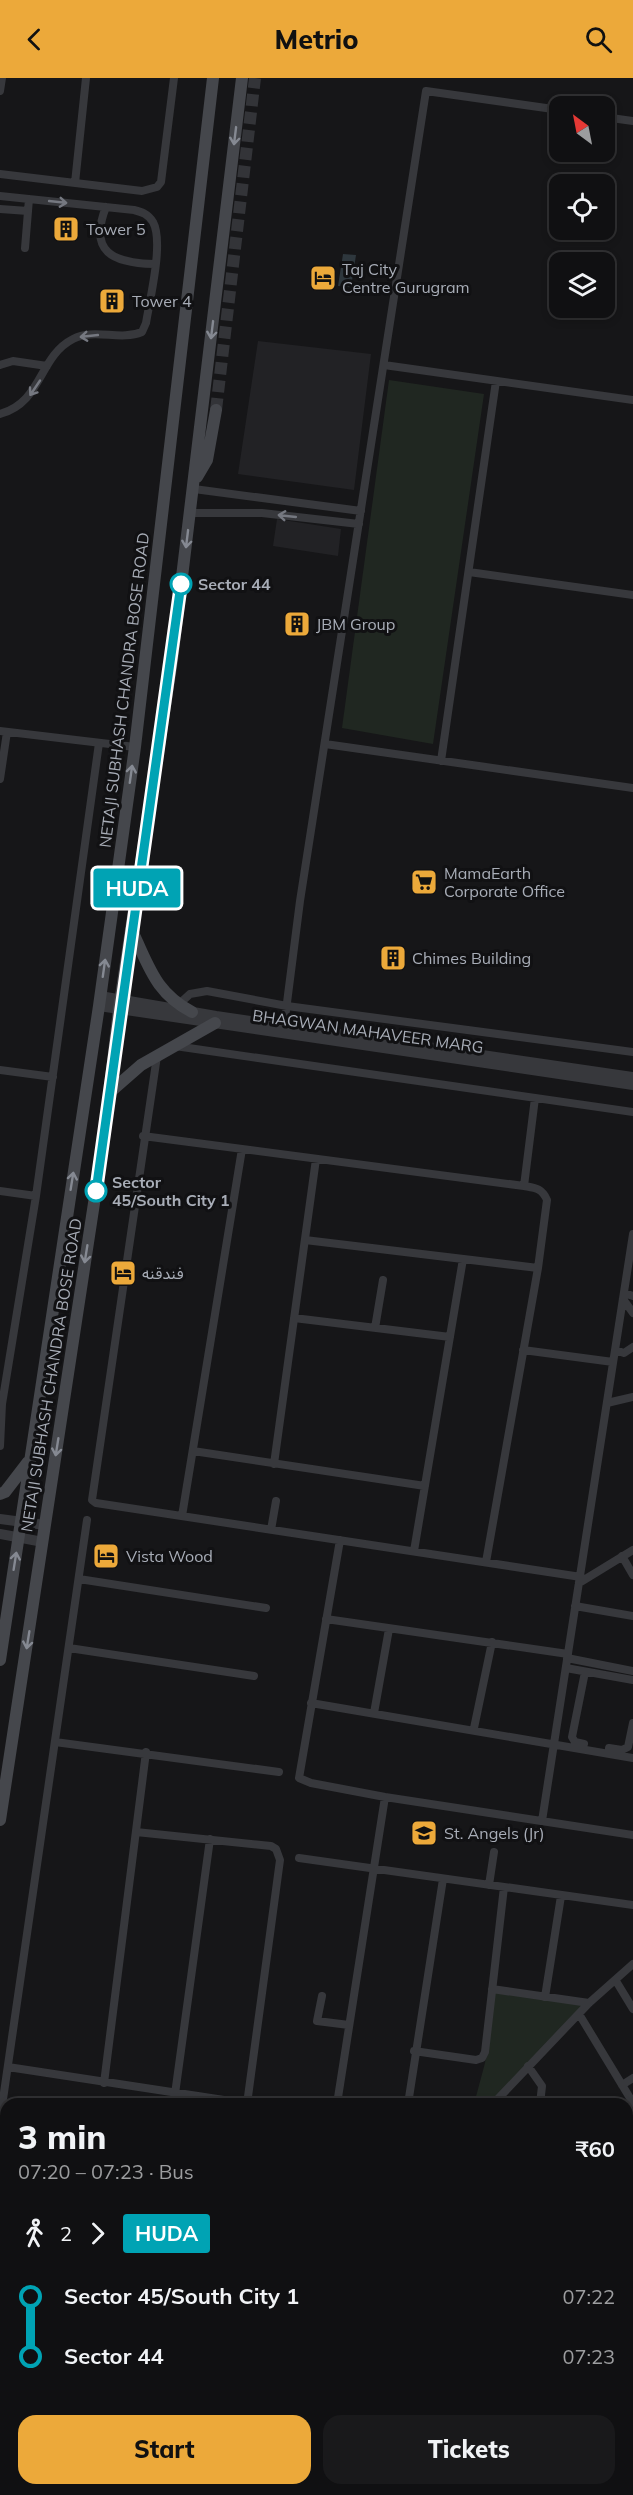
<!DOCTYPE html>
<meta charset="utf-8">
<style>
:root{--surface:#101012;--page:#19191b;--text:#f1f3f6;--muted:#9c9d9f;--line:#303032;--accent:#eca93a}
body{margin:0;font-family:Mulish,"Noto Sans Arabic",sans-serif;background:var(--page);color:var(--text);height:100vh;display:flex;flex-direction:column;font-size:22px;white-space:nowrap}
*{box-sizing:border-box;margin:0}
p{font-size:20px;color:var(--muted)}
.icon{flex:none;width:33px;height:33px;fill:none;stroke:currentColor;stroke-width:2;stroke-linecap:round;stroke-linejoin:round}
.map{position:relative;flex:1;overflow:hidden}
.drawer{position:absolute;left:0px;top:2020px;width:633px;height:398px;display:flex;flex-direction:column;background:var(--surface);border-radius:18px 18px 0 0;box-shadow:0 3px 9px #0003,0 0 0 2px var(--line)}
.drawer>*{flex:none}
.badge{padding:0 12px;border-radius:4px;font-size:21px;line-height:39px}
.needle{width:39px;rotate:328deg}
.buttons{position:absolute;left:549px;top:18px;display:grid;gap:12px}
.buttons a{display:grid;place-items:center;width:66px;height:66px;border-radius:12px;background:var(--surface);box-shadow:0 3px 9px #0003,0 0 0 2px var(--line);font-size:30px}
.map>.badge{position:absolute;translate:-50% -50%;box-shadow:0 0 0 3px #fff}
.legs{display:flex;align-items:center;gap:9px;height:66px;padding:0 18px;font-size:20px}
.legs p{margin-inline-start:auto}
.headline{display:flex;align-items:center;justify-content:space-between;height:102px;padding:0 18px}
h1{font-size:33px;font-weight:800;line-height:45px}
.action{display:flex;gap:12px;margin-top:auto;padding:12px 18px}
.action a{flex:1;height:69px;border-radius:18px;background:var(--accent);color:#111;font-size:24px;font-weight:800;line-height:69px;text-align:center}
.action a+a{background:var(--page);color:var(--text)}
ul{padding:0 18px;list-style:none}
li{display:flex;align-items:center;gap:21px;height:60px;font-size:22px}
li i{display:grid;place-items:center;width:9px;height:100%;margin:0 8px;background:currentColor}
li i::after{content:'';width:15px;height:15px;margin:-8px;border:4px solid;border-radius:50%;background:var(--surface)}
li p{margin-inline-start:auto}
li:first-child i{background:linear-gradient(#0000 50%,currentColor 0)}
li:last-child i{background:linear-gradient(currentColor 50%,#0000 0)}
header{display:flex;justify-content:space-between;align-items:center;height:78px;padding:0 18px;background:var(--accent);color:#111;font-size:27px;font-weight:800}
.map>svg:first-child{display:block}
.built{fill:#222225}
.green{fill:#202721}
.water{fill:#2e373d}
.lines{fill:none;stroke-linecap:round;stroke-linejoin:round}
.secondary-tunnel{stroke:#333438;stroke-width:12;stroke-dasharray:12 6;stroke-linecap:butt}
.minor{stroke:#37383c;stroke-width:8}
.tertiary{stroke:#37383c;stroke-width:10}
.secondary{stroke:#45474c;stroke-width:12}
.oneway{stroke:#858992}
.oneway2{stroke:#757880}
.line-1-casing{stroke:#fff;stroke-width:14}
.line-1{stroke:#00a3b4;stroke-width:9}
.stop-1-dot{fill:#fff;stroke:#00a3b4;stroke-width:3}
.labels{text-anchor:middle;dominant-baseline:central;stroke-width:6;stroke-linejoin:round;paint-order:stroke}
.poi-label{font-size:16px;fill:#a8adb7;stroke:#111113;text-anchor:start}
.stop-label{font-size:16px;font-weight:bold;fill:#a8adb7;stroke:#111113;text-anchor:start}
.street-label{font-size:16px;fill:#a8adb7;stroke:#111113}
</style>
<header><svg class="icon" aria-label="back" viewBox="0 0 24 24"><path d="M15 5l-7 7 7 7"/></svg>Metrio<svg class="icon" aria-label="search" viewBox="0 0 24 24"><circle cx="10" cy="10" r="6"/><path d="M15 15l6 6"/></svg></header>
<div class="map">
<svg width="633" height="2417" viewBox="0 0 633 2417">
<rect width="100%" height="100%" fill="#161618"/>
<!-- built -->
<path class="built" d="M258 263 371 276 354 412 238 396Z
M277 441 341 451 338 478 273 468Z"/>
<!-- green -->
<path class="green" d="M389 302 484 316 433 666 342 650Z
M494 1914 583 1927 490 2026H474L485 1985Z
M0 2143 6 2144V2245H0Z
M0 2285 6 2286V2412H67L66 2417 0 2416Z"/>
<!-- water -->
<path class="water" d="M343 176 356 177 351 209 338 208Z"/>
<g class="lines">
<!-- secondary-tunnel -->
<path class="secondary-tunnel" d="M216 332 255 0"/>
<!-- minor -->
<path class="minor" d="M0 13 2 0
M604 39 633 43
M0 96 142 113 157 109 161 104 174 0
M75 105 86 0
M0 118 134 132C142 134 148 136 153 144 164 164 150 220 146 245L142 254C120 263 94 250 73 261 38 279 43 324 0 336
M106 129C88 174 113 185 154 186
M0 131 28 133
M25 170 29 121
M0 287 13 283 47 288
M384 287 633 322
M194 411 361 433
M191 435H262L359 446
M469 494 633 517
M0 653 135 669
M325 666 633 710
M441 683 496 303
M0 701 7 654
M178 927 190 916 207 913 287 928 633 974
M284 948 300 823 426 13 560 32
M175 968 633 1034
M157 978 92 1422 96 1425 581 1499
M0 992 53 999
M143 1058 524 1108C535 1110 542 1110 547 1122L538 1190 486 1484
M524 1108 535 1020
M0 1113 36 1118
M305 1162 538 1190
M624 1215 633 1218
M623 1221 633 1235
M294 1240 450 1259
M375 1250 383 1202
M523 1272 613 1284
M615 1272 624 1275 633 1269
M607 1325 633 1319
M0 1368 2 1326 36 1118 99 665
M193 1373 425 1408
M274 1386 316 1081
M182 1438 242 1071
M271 1452 276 1423
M340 1462 299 1700 311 1705 385 1719 633 1757
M414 1473 463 1181
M622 1478 633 1497
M79 1501 266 1530
M579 1505 633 1472
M575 1528 633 1538
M326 1541 568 1576
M69 1570 254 1598
M567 1580 633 1593
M566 1590 633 1602
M311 1625 633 1680
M374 1635 389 1551
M474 1650 492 1564
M55 1664 279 1694
M584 1666 575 1664 572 1659 585 1594
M609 1670 622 1672 628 1669 633 1645
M542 1743 633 1156
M136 1754 271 1768 276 1771 280 1782 247 2026
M299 1780 633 1827
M489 1807 494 1774
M616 1903 633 1931
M492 1911 589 1925
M322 1918 317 1943 349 1947
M545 1919 561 1818
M579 1936 633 2025
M414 1973 476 1982 482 1980 485 1974 504 1809
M528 1988 542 2008 540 2026
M8 1989 250 2026
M104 2005 146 1674
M622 2007 633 2000
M175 2016 210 1761
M376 2022 408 2026
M337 2026 385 1719
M408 2026 443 1801
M493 2026 589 1925 633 1886
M0 2042 87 1442
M627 2083 633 2079
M0 2100H6
M627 2114 633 2123
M627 2184 633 2182
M627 2248H633
M627 2324 633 2325
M75 2417 76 2412
M116 2417 124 2412
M276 2417 277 2412
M382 2417 383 2412
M593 2417 594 2412"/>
<!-- tertiary -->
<path class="tertiary" d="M100 918 216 938 633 999
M99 928 633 1007
M0 1441 45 1447
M0 1456 43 1464"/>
<!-- secondary -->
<path class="secondary" d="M197 399 207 382 216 332
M131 851C149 887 154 914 192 934
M109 1015 141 987 215 945
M0 1416 5 1414 28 1384
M0 1582 99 928 135 669 213 0
M0 1742 105 1053 119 931 172 582 242 0"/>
</g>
<!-- one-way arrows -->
<defs><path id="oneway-shaft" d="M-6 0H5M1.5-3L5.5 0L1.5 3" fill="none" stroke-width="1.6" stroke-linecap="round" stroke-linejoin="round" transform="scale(1.5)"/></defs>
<g class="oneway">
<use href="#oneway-shaft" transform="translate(235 58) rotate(97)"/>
<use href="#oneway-shaft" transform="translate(212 252) rotate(97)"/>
<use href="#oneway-shaft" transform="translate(187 461) rotate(97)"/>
<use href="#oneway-shaft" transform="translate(131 696) rotate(-82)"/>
<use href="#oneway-shaft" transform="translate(104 890) rotate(-82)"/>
<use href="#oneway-shaft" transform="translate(72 1103) rotate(-81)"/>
<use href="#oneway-shaft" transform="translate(86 1176) rotate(99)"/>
<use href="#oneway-shaft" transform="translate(57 1369) rotate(99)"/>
<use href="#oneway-shaft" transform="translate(15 1483) rotate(-81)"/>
<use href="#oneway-shaft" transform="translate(28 1562) rotate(99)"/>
</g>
<g class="oneway2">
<use href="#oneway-shaft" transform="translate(58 124) rotate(6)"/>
<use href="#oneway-shaft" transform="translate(89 258) rotate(174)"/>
<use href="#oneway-shaft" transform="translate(35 310) rotate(124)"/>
<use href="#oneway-shaft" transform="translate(287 438) rotate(-174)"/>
</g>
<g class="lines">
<defs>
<path id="line-1" d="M96 1113 181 506"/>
</defs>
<!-- line-1 casing -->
<use href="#line-1" class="line-1-casing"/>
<!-- line-1 -->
<use href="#line-1" class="line-1"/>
</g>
<!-- icons -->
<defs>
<symbol id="building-square" viewBox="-11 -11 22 22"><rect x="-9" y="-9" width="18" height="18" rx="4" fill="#eca93a" stroke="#111113"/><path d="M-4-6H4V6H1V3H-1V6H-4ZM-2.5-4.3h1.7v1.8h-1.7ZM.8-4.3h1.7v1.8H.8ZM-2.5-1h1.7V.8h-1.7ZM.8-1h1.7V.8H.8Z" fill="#111"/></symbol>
<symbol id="hotel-square" viewBox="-11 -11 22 22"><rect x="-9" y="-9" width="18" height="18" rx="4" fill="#eca93a" stroke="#111113"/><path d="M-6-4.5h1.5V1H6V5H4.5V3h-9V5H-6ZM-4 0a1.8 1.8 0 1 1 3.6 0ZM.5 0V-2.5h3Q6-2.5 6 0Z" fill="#111"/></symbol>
<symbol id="supermarket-square" viewBox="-11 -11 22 22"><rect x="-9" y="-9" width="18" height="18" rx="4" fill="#eca93a" stroke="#111113"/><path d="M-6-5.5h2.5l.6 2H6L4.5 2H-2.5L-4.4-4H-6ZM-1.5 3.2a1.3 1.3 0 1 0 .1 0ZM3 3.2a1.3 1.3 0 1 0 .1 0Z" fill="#111"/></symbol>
<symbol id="school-square" viewBox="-11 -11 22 22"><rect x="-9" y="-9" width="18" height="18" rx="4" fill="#eca93a" stroke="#111113"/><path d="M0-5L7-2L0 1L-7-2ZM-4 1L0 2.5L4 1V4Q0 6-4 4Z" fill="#111"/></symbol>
</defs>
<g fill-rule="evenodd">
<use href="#building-square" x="51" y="136" width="30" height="30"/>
<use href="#hotel-square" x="308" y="185" width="30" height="30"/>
<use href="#building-square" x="97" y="208" width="30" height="30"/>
<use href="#building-square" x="282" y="531" width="30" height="30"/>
<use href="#supermarket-square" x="409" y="789" width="30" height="30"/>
<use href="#building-square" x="378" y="865" width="30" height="30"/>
<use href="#hotel-square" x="108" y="1180" width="30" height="30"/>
<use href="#hotel-square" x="91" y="1463" width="30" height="30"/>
<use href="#school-square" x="409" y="1740" width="30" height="30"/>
</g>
<!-- markers -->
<g class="stop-1-dot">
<circle cx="181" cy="506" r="10"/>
<circle cx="96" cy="1113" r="10"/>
</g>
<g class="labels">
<!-- poi labels -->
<g class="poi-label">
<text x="86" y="151">Tower 5</text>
<text x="342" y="191">Taj City<tspan x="342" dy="18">Centre Gurugram</tspan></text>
<text x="132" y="223">Tower 4</text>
<text x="316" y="546">JBM Group</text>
<text x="444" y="795">MamaEarth<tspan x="444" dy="18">Corporate Office</tspan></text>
<text x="412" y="880">Chimes Building</text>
<text x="142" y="1195">فندقنه</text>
<text x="126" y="1478">Vista Wood</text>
<text x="444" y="1755">St. Angels (Jr)</text>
</g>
<!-- stop labels -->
<g class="stop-label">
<text x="198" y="506">Sector 44</text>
<text x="112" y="1104">Sector<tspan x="112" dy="18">45/South City 1</tspan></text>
</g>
<!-- street labels -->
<g class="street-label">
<text transform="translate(124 612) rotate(-83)">NETAJI SUBHASH CHANDRA BOSE ROAD</text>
<text transform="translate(368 953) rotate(8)">BHAGWAN MAHAVEER MARG</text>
<text transform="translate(51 1297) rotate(-81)">NETAJI SUBHASH CHANDRA BOSE ROAD</text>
</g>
</g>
</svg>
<div class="buttons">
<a><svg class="needle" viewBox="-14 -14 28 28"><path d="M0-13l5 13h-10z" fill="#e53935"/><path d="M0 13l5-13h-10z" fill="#9c9d9f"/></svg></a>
<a><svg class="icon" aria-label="locate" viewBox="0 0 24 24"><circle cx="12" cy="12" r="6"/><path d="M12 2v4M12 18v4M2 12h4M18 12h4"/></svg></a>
<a><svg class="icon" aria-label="layers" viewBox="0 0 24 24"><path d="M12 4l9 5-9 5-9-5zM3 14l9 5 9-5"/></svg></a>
</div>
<b class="badge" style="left:137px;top:810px;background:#00a3b4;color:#fff">HUDA</b>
<section class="drawer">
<div class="headline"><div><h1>3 min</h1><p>07:20 – 07:23 · Bus</p></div><b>₹60</b></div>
<div class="legs"><svg class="icon" aria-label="walk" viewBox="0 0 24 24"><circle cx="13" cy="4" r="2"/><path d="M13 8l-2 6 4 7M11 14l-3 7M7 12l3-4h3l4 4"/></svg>2<svg class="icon" aria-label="forward" viewBox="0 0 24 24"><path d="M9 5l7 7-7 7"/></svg><b class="badge" style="background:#00a3b4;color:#fff">HUDA</b></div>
<ul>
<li><i style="color:#00a3b4"></i><b>Sector 45/South City 1</b><p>07:22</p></li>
<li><i style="color:#00a3b4"></i><b>Sector 44</b><p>07:23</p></li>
</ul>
<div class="action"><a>Start</a><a>Tickets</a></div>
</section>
</div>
